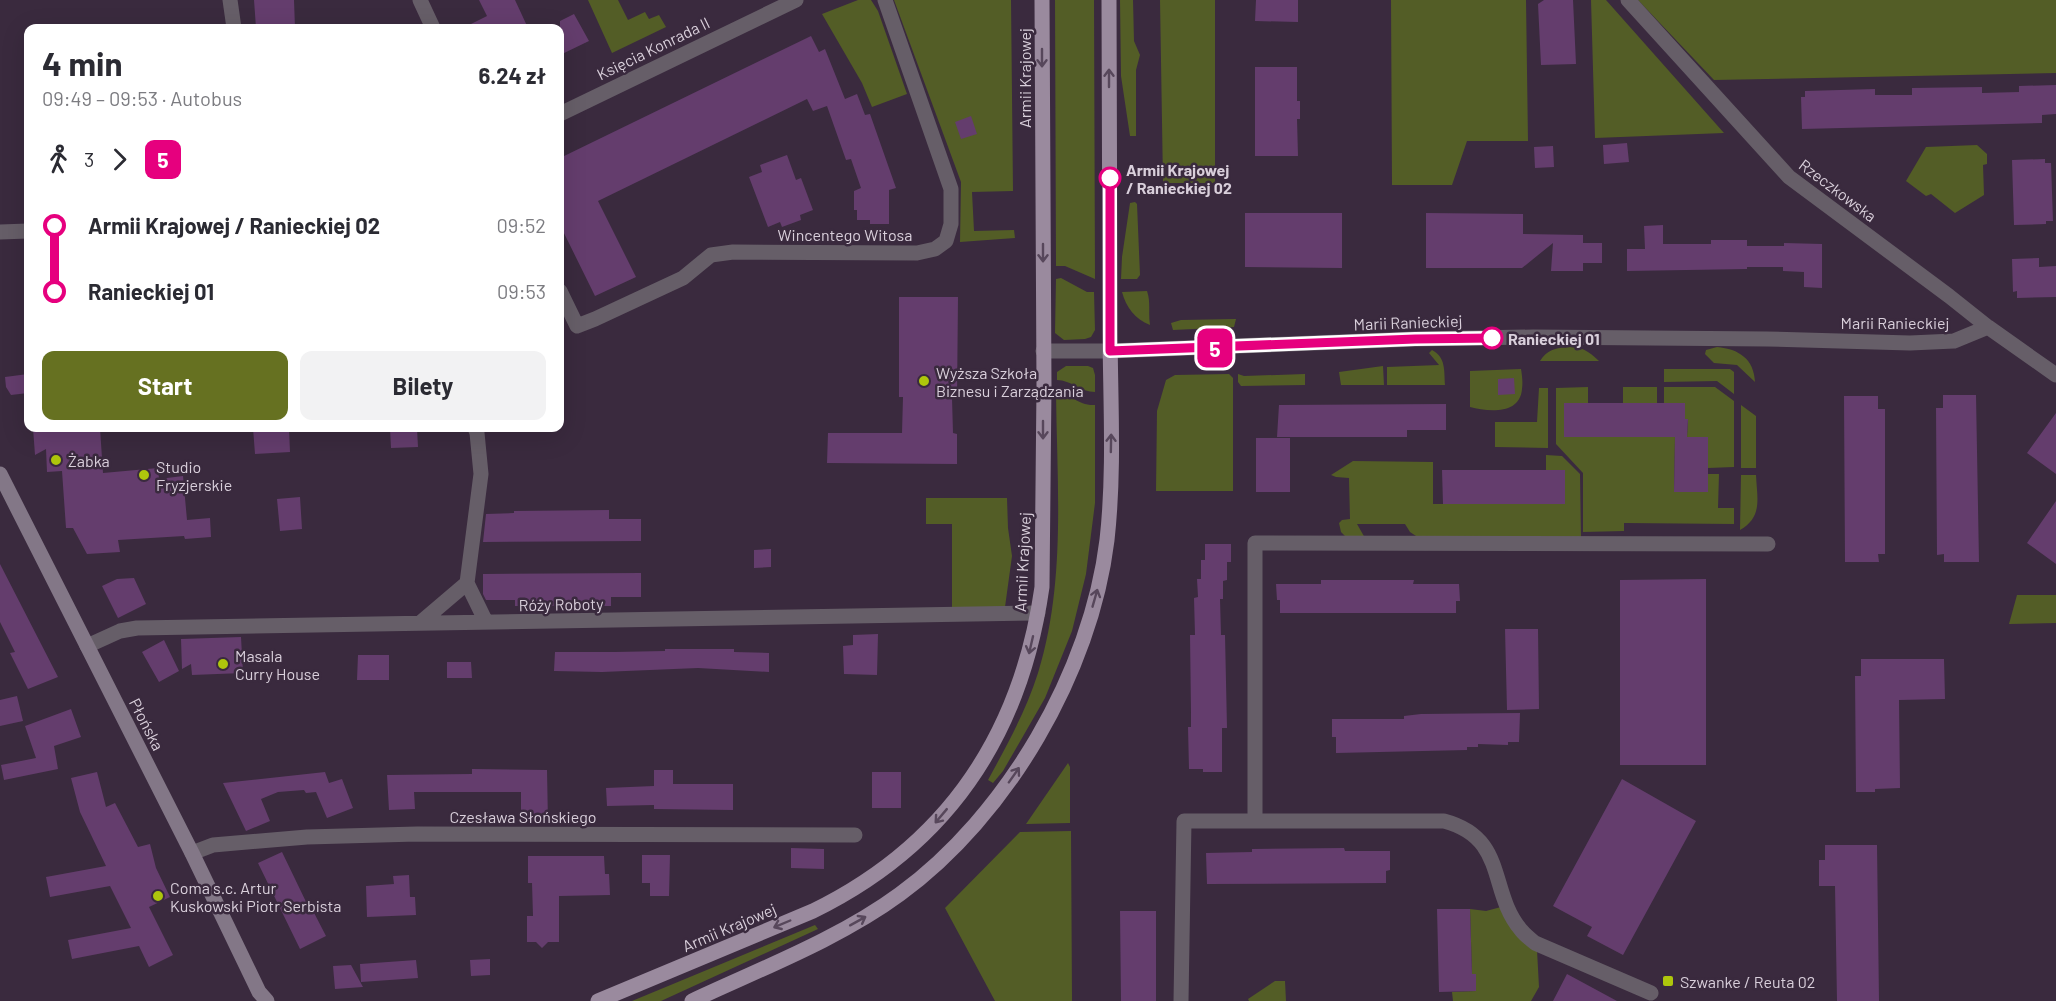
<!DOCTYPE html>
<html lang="pl">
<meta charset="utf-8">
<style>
:root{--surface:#fff;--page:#f2f2f3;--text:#2b2b33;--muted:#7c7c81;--accent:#667121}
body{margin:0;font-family:Barlow,sans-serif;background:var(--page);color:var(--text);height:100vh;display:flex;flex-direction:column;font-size:22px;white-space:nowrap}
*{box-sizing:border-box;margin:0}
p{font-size:20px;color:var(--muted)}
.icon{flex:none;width:33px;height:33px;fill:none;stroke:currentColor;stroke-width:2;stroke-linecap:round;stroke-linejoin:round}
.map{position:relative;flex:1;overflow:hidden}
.side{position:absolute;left:24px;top:24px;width:540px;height:408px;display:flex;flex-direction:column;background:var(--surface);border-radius:12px;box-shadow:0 6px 24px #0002}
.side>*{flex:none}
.badge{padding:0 12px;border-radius:9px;font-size:21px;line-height:39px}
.map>.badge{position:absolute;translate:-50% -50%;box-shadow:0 0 0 3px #fff}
.legs{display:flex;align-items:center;gap:9px;height:66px;padding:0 18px;font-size:20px}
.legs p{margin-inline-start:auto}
.overview{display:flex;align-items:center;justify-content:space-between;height:102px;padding:0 18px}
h1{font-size:33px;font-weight:700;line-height:45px}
.action{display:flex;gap:12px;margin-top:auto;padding:12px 18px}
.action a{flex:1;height:69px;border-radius:12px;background:var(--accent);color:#fff;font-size:24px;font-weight:700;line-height:69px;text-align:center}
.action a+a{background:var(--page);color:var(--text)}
ul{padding:0 18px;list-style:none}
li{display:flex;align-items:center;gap:21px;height:66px;font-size:22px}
li i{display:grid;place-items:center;width:9px;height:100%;margin:0 8px;background:currentColor}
li i::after{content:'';width:15px;height:15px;margin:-8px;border:4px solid;border-radius:50%;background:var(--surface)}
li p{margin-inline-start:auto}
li:first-child i{background:linear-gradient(#0000 50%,currentColor 0)}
li:last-child i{background:linear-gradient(currentColor 50%,#0000 0)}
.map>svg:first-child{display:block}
.green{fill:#535d26}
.building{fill:#643d6d}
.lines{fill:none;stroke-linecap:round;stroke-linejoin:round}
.street{stroke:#665e68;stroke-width:15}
.secondary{stroke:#837787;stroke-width:15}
.primary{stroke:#9a8a9e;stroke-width:15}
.oneway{stroke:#57475b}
.line-1-casing{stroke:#fff;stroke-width:14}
.line-1{stroke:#e6007e;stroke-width:9}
.stop-1-dot{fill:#fff;stroke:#e6007e;stroke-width:3}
.poi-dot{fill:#aec60c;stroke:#3a2a3e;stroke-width:2}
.labels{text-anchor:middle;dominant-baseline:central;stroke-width:5;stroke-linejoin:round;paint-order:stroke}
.street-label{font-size:16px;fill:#d9cfdb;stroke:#3a2a3e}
.stop-label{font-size:16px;font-weight:bold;fill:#d9cfdb;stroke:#3a2a3e;text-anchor:start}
.poi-label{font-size:16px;fill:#d9cfdb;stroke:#3a2a3e;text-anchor:start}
</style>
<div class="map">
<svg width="2056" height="1001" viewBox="0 0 2056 1001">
<rect width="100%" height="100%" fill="#3a2a3e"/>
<!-- green -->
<path class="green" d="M588 0H618L628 20 645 12 649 19 659 15 666 27 612 53Z
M858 0H871L878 11 907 94 872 107 862 83 822 14Z
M894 0H1011L1013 191 972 192 974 231 1014 230 1015 238 960 242 961 182Z
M1055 0H1094L1095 279 1065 266H1056Z
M1120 0H1133L1134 41 1140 55 1136 70V136H1130L1121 76Z
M1160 0H1215V183H1163Z
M1391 0H1526L1528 141H1467L1452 185H1392Z
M1591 0H1606L1724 133 1595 138Z
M1638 0H2056V73L1714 80Z
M1977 145 1987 154V164L1983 165 1984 195 1955 213 1931 194 1926 196 1906 181 1926 147Z
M1135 202 1137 204 1140 275 1137 279H1121L1122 257 1130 203Z
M1061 278 1087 292H1094L1095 330 1091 337 1085 339 1064 340 1055 333 1056 279Z
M1147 291C1151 302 1148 313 1150 325 1135 319 1126 307 1122 292Z
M1236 319 1234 327 1173 330 1171 323 1181 320Z
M1568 347C1583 347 1588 351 1599 361H1540C1547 350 1555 348 1568 347Z
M1717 347C1739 349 1754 359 1755 382L1737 365 1714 363 1705 354 1706 350Z
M1432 350C1446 357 1444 371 1445 385H1387V367L1439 365 1429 353Z
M1066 366H1088L1093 368 1095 375V392C1081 392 1071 380 1057 380V372Z
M1383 366 1384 385H1341L1339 372Z
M1521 369C1522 375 1523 382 1522 389 1520 415 1488 412 1470 407V371Z
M1664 369H1730L1734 372V394L1717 381 1664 382Z
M1229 374 1233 378V491H1156L1157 411 1166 380 1175 375Z
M1238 374 1244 376 1305 374V385L1241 386 1238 382Z
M1588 387V403L1675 437 1674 492 1708 474H1719L1718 508H1734V524L1624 523V531L1583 532V473L1556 444V388Z
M1623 387H1657V403H1623Z
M1664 387H1715L1734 401V467L1708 468V437H1687L1688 419H1685V403H1664Z
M1539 388H1548V448L1495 447V422H1537Z
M1056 393C1071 393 1078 406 1095 405V503L1086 574 1072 631 1045 698 1003 771 993 783 988 780C1007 745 1026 711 1038 673 1066 583 1057 486 1056 393Z
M1741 405 1756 416V468H1741Z
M1546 455 1562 456 1580 474 1581 538 1416 536 1410 532 1405 524H1357L1365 538 1345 536 1341 532 1339 523 1342 520 1350 519 1349 478 1336 477 1331 475 1353 461 1433 462V504H1565V470H1546Z
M1741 475H1756C1757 498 1763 517 1740 530Z
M926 498H1007L1008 528 1012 556 1005 607 952 608V524H926Z
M2017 595H2056V623L2009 624Z
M1068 763 1070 767V823L1026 824Z
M1071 831 1072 1001H995L945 908 1020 832Z
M1501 907 1537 950 1539 987 1531 1001H1453L1452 992 1476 991V975L1472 974 1470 909 1486 911Z
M815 925 818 929 661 1001H632Z
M1275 981H1285L1286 1001H1249L1248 999Z"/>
<!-- building -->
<path class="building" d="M254 0H294L295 28H256Z
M479 0H515L528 28H463L487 16Z
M1256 0H1298V22L1255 21Z
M1544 0H1573L1576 64 1541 65 1538 4Z
M574 14 589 41 560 55V21Z
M811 36 819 52 825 49 845 99 857 94 865 115 870 114 896 188 889 190V224H870V220H857V210H854V191L861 188 851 159 846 160 827 106 813 111 807 99 598 201 636 277 595 296 560 225V158Z
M1255 67H1297V101H1300V119H1297L1298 156H1255Z
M2056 85V114L2042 115V123L1802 129 1801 97H1805V91L1875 89V95H1912V88L1982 87V93L2019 92V86Z
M971 116 977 134 961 139 955 122Z
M1627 143 1629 162 1604 164 1603 145Z
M1553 146 1554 167 1535 168 1534 147Z
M787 155 796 180 801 178 813 210 800 215 801 220 782 227 780 222 768 227 749 177 762 172 760 165Z
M2045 159V163H2051L2053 221H2046V224L2014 225 2012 160Z
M1245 213H1342V268L1245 267Z
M1426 213 1523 214V234L1583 235V243H1602V263H1583V271H1551L1553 243 1522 268H1426Z
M1663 225V244H1711V240H1747V246H1784V243L1822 244V288L1804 287V272L1783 271V267H1747V269L1627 271V249H1645L1644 226Z
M2039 258V267L2056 266V297L2017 298V291L2013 292 2012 259Z
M899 297H958L957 398H952L953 433 957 434V464L827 463 828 433H902L903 397H899Z
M28 374V393L11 395 6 387 5 377Z
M1514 378 1515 394 1498 395V379Z
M1943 395H1976L1979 562H1944V554L1937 555 1936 408H1943Z
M1844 396H1878V409H1885V554H1878L1879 562H1845Z
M1564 403H1685V419H1688L1687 437H1708V492H1674L1675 437H1564Z
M1446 404V430H1407V437H1277L1279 405Z
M2056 413V474L2027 453Z
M33 428H100L103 473 158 468 159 479 183 476 187 520 210 518 211 537 185 539 184 536 118 540 120 552 87 554 73 528H66L62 471 47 472 46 449 35 455Z
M253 428H289L290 452 255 454Z
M390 428H417L418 447 391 448Z
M1256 438H1290V492H1256Z
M1442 470H1565V504H1443Z
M300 497 302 529 280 531 277 499Z
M2056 501V564L2027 543Z
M609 510V519H641V541L483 542 486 514 514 513V511Z
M1205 544H1231V562H1227V580L1223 581V599H1220L1221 635H1225L1227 728H1222V772H1203V769H1189L1188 727H1191V713L1190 635H1195L1194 598 1198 597 1197 579H1201V560H1205Z
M771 549V567L754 568V550Z
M0 564 58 677 28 689 10 653 15 652 0 622Z
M641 573V597H611V606H515V600H486L483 594V574Z
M134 578 146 604 118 618 102 586 117 579Z
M1706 579V765H1620V580Z
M1321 580H1414L1413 584H1459L1460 601H1456V613H1280V600H1277L1276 584H1321Z
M1505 629H1538L1539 709 1507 710Z
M878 634 877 675 844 674 843 646 853 645V635Z
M241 637 243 673 192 675 191 664 182 669 181 639Z
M164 640 179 671 159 682 142 652Z
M665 649H734V652L769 653V672L698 668 602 672 554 671 555 652H615L665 651Z
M358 655H389V680H357Z
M1861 659H1944L1945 699 1899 700 1900 788 1875 789V792H1856L1855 676H1861Z
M447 662H471L472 678H447Z
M17 696 23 721 0 726V700Z
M71 709 81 737 54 746 58 769 4 780 1 765 36 758 25 726Z
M1520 713 1519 742H1508V745L1478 744V747H1467V750L1336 753V737H1332V719H1404V716L1421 714Z
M472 769 547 770 548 823H521V792H414L415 809 389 810 387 775 472 774Z
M654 770H673V784H733V810L654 809V805L607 806 606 788 654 786Z
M97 772 106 807 115 803 138 847 150 844 156 868 170 897 149 907 173 955 149 967 139 946 72 959 68 940 131 928 110 886 50 897 46 877 106 866 80 812 71 778Z
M325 772 329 783 342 779 353 808 327 818 316 792 306 793 304 790 278 792 261 799 270 821 246 831 223 783Z
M872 772H901V808H872Z
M1622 779 1696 821 1623 955 1587 936 1592 927 1553 906Z
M1825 845H1877L1879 1001H1837L1835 886H1819V860H1825Z
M791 848 824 849V869L791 868Z
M1344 848 1345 851H1390V870L1386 871V883L1207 884 1206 853 1252 852V849Z
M282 852 309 908 311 907 326 936 300 949 258 863Z
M642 855H670L669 896H650V883H642Z
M528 856H604L605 874H609L610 895 559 896V942H548L542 948 536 942H527V916H533L532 883H528Z
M409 875 410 897H415L416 915 367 917 366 886 394 884 393 876Z
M1437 909H1470L1472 974H1476V991L1439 992Z
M1120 911H1156V1001H1121Z
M490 959V975L471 976 470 960Z
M416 960 418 978 361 982 360 964Z
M351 965 363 987 335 989 333 966Z
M1567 974 1617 1001H1553Z"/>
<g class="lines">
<!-- street -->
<path class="street" d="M230 0 234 28
M420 0 433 28
M1628 0 1789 177 1949 296 1988 327 2056 375
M560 114 796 0
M0 232 28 231
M560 291 577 326 595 319 683 278 711 255 733 252 917 253 935 249 946 241 951 224V189L885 0
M1043 351H1110L1415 339 1533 337 1767 339 1910 343 1954 341 1988 327
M475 428 477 433 481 474 467 583 486 622
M420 623 467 583
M87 646 120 631 137 628 1038 613
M1255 820V543L1768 544
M192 853 213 845 307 837 417 834 855 835
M1181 1001 1184 821H1444C1508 838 1488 891 1521 930 1525 935 1530 939 1535 943L1651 993"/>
<!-- secondary -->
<path class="secondary" d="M0 474 192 853 259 992 267 1001"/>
<!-- primary -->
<path class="primary" d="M598 1001 813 911C948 845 1021 735 1042 587L1044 386 1042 0
M692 1001C760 969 839 939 900 894 1007 816 1091 672 1107 540 1115 468 1110 396 1110 324 1110 216 1109 108 1109 0"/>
</g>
<!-- one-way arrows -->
<defs><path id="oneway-shaft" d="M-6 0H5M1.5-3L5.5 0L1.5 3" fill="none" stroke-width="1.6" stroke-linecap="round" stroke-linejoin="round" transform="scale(1.5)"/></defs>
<g class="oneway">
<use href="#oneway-shaft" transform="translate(1042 58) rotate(90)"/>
<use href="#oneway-shaft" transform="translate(1109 78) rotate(-90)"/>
<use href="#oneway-shaft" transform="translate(1043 253) rotate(90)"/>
<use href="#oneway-shaft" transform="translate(1043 430) rotate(90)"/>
<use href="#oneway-shaft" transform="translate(1111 443) rotate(-89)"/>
<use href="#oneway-shaft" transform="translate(1095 598) rotate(-74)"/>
<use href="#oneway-shaft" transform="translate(1031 645) rotate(103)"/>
<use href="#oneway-shaft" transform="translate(1014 775) rotate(-55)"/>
<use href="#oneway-shaft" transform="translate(941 816) rotate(130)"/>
<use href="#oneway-shaft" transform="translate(858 921) rotate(-29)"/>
<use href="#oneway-shaft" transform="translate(782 924) rotate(157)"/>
</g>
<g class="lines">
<defs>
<path id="line-1" d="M1110 178V351L1415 339 1492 338"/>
</defs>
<!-- line-1 casing -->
<use href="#line-1" class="line-1-casing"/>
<!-- line-1 -->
<use href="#line-1" class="line-1"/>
</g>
<!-- markers -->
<g class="stop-1-dot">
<circle cx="1110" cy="178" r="10"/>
<circle cx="1492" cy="338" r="10"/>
</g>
<g class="poi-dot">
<circle cx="924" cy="381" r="6"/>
<circle cx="56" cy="460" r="6"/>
<circle cx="144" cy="475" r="6"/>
<circle cx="223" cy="664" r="6"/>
<circle cx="158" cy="896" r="6"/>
<rect x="1662" y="975" width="12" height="12" rx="3"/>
</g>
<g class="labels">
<!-- street labels -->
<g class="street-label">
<text transform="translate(653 48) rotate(-26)">Księcia Konrada II</text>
<text transform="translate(1024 78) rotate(-90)">Armii Krajowej</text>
<text transform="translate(1838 190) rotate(37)">Rzeczkowska</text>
<text x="845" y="234">Wincentego Witosa</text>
<text transform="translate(1408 322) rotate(-2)">Marii Ranieckiej</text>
<text x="1895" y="322">Marii Ranieckiej</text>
<text transform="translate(1022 562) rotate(-87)">Armii Krajowej</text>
<text transform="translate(561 604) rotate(-1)">Róży Roboty</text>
<text transform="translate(147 724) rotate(63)">Płońska</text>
<text x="523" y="816">Czesława Słońskiego</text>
<text transform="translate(729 927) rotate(-23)">Armii Krajowej</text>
</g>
<!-- stop labels -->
<g class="stop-label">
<text x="1126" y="169">Armii Krajowej<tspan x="1126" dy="18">/ Ranieckiej 02</tspan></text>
<text x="1508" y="338">Ranieckiej 01</text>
</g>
<!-- poi labels -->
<g class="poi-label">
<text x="936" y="372">Wyższa Szkoła<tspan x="936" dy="18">Biznesu i Zarządzania</tspan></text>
<text x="68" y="460">Żabka</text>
<text x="156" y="466">Studio<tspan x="156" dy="18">Fryzjerskie</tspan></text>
<text x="235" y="655">Masala<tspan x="235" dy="18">Curry House</tspan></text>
<text x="170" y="887">Coma s.c. Artur<tspan x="170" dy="18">Kuskowski Piotr Serbista</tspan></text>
<text x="1680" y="981">Szwanke / Reuta 02</text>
</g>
</g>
</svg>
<b class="badge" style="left:1215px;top:348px;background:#e6007e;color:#fff">5</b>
<section class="side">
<div class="overview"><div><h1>4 min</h1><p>09:49 – 09:53 · Autobus</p></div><b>6.24 zł</b></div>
<div class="legs"><svg class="icon" aria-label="walk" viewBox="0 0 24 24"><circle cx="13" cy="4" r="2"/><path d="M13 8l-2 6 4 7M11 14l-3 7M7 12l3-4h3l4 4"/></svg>3<svg class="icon" aria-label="forward" viewBox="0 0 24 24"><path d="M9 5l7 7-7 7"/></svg><b class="badge" style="background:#e6007e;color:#fff">5</b></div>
<ul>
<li><i style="color:#e6007e"></i><b>Armii Krajowej / Ranieckiej 02</b><p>09:52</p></li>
<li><i style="color:#e6007e"></i><b>Ranieckiej 01</b><p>09:53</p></li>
</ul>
<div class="action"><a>Start</a><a>Bilety</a></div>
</section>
</div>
